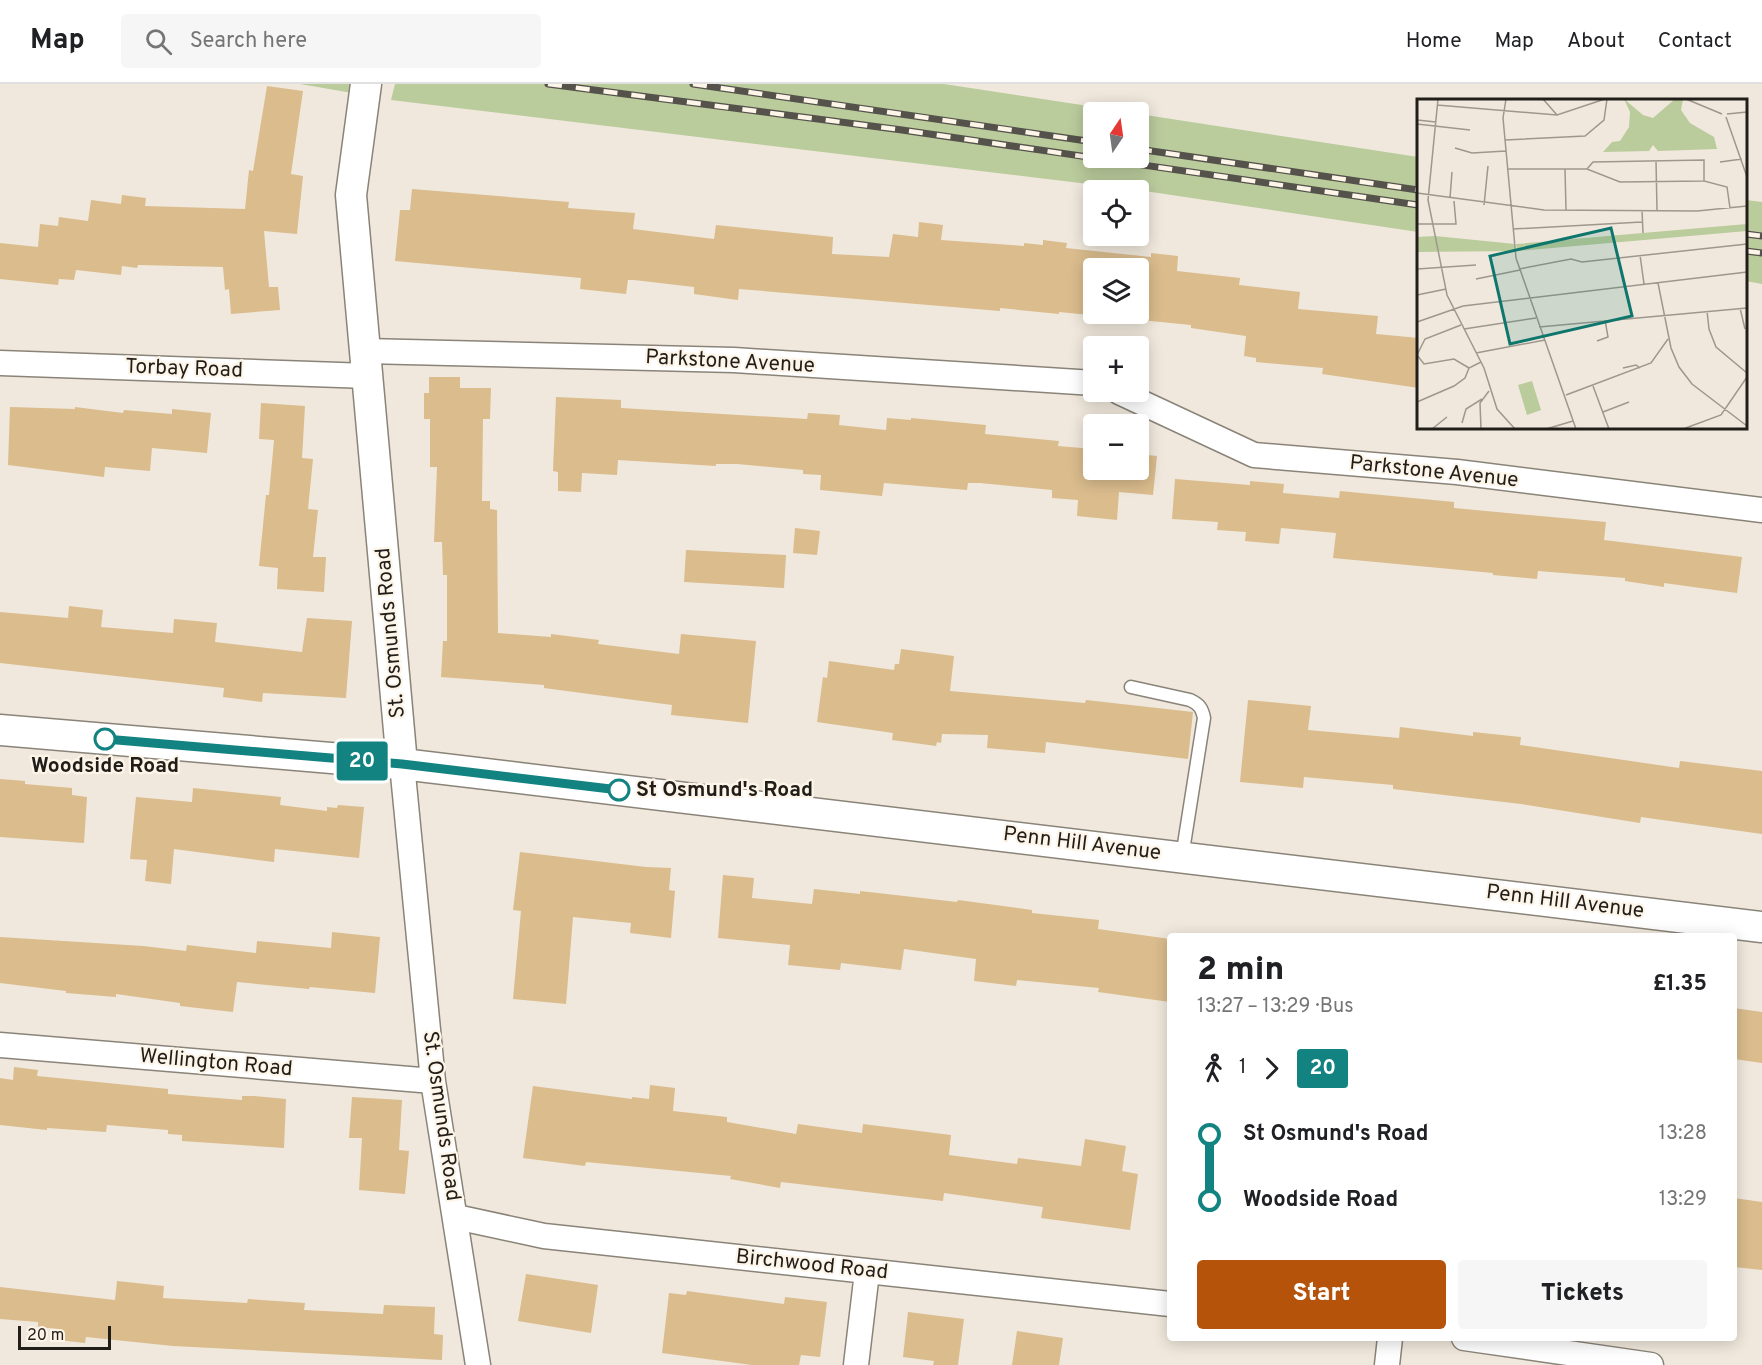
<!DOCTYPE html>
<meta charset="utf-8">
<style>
:root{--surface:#fff;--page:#f6f6f6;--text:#202124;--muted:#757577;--line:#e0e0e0;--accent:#b45309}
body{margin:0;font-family:Overpass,sans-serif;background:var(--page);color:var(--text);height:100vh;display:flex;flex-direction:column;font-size:22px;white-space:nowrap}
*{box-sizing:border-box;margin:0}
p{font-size:20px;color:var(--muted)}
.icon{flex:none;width:33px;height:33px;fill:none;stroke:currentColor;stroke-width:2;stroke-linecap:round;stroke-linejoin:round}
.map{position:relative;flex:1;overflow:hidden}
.details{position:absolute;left:1167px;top:849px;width:570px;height:408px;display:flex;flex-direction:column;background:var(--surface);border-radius:6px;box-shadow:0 3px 15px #0003}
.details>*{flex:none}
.badge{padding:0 12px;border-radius:4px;font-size:21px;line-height:39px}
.needle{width:39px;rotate:13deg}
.buttons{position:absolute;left:1083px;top:18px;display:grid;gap:12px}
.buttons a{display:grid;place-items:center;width:66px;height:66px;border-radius:6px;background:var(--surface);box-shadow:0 3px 15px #0003;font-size:30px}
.scale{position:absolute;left:18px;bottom:15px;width:93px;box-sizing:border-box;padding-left:6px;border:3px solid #211e1a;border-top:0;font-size:16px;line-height:21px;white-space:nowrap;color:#211e1a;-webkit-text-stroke:4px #fef5e9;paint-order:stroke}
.map>.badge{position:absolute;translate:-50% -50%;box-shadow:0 0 0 3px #fff}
.legs{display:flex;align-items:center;gap:9px;height:66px;padding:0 30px;font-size:20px}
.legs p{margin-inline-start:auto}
.overview{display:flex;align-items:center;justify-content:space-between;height:102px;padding:0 30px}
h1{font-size:33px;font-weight:800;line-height:45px}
.action{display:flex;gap:12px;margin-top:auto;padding:12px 30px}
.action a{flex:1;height:69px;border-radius:6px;background:var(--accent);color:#fff;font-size:24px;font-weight:800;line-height:69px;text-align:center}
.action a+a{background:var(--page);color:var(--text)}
ul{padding:0 30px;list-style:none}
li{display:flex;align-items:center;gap:21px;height:66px;font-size:22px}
li i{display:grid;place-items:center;width:9px;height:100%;margin:0 8px;background:currentColor}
li i::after{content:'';width:15px;height:15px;margin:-8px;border:4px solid;border-radius:50%;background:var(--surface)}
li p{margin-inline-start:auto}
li:first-child i{background:linear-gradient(#0000 50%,currentColor 0)}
li:last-child i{background:linear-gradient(currentColor 50%,#0000 0)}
header{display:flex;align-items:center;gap:36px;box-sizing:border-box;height:84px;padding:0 30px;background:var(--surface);border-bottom:2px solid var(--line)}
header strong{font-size:28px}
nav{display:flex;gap:33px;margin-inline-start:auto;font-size:21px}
.search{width:420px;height:54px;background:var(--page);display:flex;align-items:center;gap:15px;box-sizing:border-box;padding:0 21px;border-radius:6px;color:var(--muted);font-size:22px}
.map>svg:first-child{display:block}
.green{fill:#bacb9c}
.building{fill:#dabc8d;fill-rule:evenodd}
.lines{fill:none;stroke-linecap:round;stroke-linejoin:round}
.service-casing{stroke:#8a8378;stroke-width:15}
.minor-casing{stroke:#8a8378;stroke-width:27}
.tertiary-casing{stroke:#8a8378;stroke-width:33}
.service{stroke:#fff;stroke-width:12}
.minor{stroke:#fff;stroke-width:24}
.tertiary{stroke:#fff;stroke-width:30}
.rail-casing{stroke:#55514b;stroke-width:7}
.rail{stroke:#fef5e9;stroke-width:4.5;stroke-dasharray:14;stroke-linecap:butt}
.line-1-casing{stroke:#fff;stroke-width:14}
.line-1{stroke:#128380;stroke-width:9}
.stop-1-dot{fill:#fff;stroke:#128380;stroke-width:3}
.labels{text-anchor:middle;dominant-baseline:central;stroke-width:4.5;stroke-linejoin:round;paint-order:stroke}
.street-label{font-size:21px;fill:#211e1a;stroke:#fef5e9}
.stop-label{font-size:21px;font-weight:bold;fill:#211e1a;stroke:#fef5e9}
.inset-road{fill:none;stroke:#9d978e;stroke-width:1.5}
.view{fill:#0f766e;fill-opacity:0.15;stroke:#0f766e;stroke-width:3}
.inset-edge{fill:none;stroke:#211e1a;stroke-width:3}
</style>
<header>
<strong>Map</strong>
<div class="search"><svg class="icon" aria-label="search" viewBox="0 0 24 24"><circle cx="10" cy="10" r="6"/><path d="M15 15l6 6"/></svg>Search here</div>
<nav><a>Home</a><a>Map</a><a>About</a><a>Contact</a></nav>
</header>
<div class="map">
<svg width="1762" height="1281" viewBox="0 0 1762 1281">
<rect width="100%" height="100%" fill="#f0e8dc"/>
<!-- green -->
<path class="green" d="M300 0H366L364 11Z
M395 0H944L1128 28H1094V74H1138L1139 30 1418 73V148L1138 106 391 16Z
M1746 116 1762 118V200L1746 197Z"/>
<!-- building -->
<path class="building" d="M267 2 303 7 291 90 303 92 297 150 264 147 269 203H278L280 226 231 230 229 205 225 206 223 183 138 181 137 184 122 182 121 191 76 186 74 196 59 195 58 201 0 195V159L38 163 40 140 58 142 59 133 88 137 91 116 121 120 122 111 146 114 145 122 245 125 249 86 253 87Z
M412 105 569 118 568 124 635 129 633 145 714 155 716 141 833 153 832 170 889 173 893 150 918 153 919 138 943 141 941 156 1024 162V159L1043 161V156L1067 159 1066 164 1151 173V169L1178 172 1177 187 1240 194 1239 201 1300 208 1298 225 1378 232 1376 250 1419 254V304L1322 290 1323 284 1256 278V274L1244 272 1246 252 1191 244V241L1059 228V230L1000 224V227L739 205 738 216 694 210V203L634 196H628L626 210 580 205 581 194 395 177 400 126H410ZM1094 184H1138V230H1094Z
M429 293H460V304H491L490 335H483L482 417H490V425L497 426 498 549 551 553V550L599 556 598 560 679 570 681 550 756 557 748 639 671 631 672 621 544 604V601L441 593 443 557H447V491H443L442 458H434L437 383H430V335H424V309H429Z
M556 313 621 316V324L807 335 808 329 840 331 839 341 886 346 887 334 911 336V334L986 341 985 350 1059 357 1058 362 1094 365V386H1138V370L1157 372 1153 411 1119 408 1117 436 1077 432 1078 416 1052 414V406L980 399H968L967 406 884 399 882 412 820 406 821 391 803 390V386L737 380H716V382L618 376 617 391 582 389 581 408 558 407V388L553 387Z
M261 319 305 322 302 374 313 375 308 425 318 426 313 473H326L324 508 277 505 278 484 259 482 266 411H269L274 356 259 355Z
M10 323 75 325V323L123 329 124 326 172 330V325L211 329 207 369 152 364 150 387 105 383 104 393 8 381Z
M1175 395 1250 401V397L1284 400 1283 409 1339 414 1340 407 1454 418V424L1606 438 1604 456 1742 473 1737 509 1664 499V503L1625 497V494L1538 487 1537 495 1493 491V489L1333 474 1336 449 1281 444 1279 460 1245 457 1246 448 1217 446 1218 438 1172 435Z
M795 444 820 447 817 471 793 469Z
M686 466 786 471 784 504 684 498Z
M69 522 103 526 101 543 173 549 174 535 217 539 215 558 302 568 307 534 352 537 346 614 263 609 262 618 223 613 224 604 0 579V528L68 534Z
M901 565 954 572 950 607 1085 619 1086 616 1193 628 1188 675 1046 658 1045 669 987 664 988 651 942 650 941 659 937 658 936 662 892 656 893 649 817 638 823 593 827 594 829 577 894 586 895 580H899Z
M1248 616 1311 622 1308 646 1399 654 1400 643 1473 652V648L1521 653 1520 661 1679 684 1680 677 1762 687V750L1641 733 1640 739 1521 720 1393 705V701L1304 693 1303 704 1240 698Z
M0 695 25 697V700L72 704V711L87 713 84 759 0 753Z
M193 704 281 713 280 721 327 727V723L337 724 338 721 364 723 359 774 275 765 274 778 174 765 171 800 145 797 147 776 130 775 136 713 192 718Z
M520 768 646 783 671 784 669 806 675 807 671 854 630 849 631 839 573 833 566 920 513 915 521 827 513 826Z
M723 791 754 794 752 814 812 820 814 805 860 810V807L957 818 958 816 1032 826V829L1099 836 1098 845 1170 855V918L1098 908 1099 904 1017 896 1016 902 974 897 976 875 904 865 901 886 841 879 840 886 788 881 790 861 718 854Z
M332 848 380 853 375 909 310 903 309 905 237 898 233 928 180 922V919L116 910V913L66 909V907L0 899V853L143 862 186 867 187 861 256 869 257 857 331 864Z
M1734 924 1762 928V979L1734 975Z
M14 983 38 986 37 992 168 1005V1010L242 1016V1012H254L286 1015 284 1064 182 1057V1051L168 1050V1046L107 1041 106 1048 47 1044V1046L0 1041V994L13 996Z
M650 1001 675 1004 673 1027 727 1033V1038L796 1050 798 1040 862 1049 863 1040 951 1051 949 1071 1017 1080 1018 1074 1081 1082 1085 1055 1126 1062 1122 1087 1138 1090 1130 1146 1041 1134 1043 1123 944 1109 943 1117 781 1098 780 1104 730 1095 731 1092 586 1078 585 1082 523 1074 533 1002 632 1015V1013L649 1015Z
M352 1013 402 1016 399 1066 409 1067 405 1110 359 1106 362 1054H349Z
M1734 1114 1762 1118V1186L1734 1183Z
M526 1190 598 1201 591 1249 518 1237Z
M117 1197 164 1202 163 1214 247 1219 248 1215 305 1219 304 1226 383 1230 384 1221 435 1223 434 1250 443 1251 442 1276 173 1262 86 1253 85 1259 58 1256 59 1245 38 1243V1238L0 1235V1203L115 1216Z
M687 1207 784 1220 785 1213 827 1218 820 1273 801 1271 799 1281H752L662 1269 669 1209 686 1211Z
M908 1228 964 1235 958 1281H933L934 1277 903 1273Z
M1017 1247 1063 1254 1059 1281H1012Z"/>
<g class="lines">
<defs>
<path id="service" d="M1131 603 1190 616C1199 620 1202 624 1204 634L1182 773"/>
<path id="minor" d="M365 267 734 276 1094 299
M0 279 368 292
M1119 308 1254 371 1457 388 1762 426
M402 680 433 997 478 1281
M0 961 433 997
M456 1133 544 1152 1170 1220
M1464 1254 1651 1281
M856 1281 867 1188
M1387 1281 1390 1254"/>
<path id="tertiary" d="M366 0 351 111 402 680
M0 646 402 680 1762 843"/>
</defs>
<!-- service casing -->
<use href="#service" class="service-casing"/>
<!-- minor casing -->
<use href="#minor" class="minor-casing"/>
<!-- tertiary casing -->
<use href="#tertiary" class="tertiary-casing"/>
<!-- service -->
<use href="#service" class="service"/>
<!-- minor -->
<use href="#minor" class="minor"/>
<!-- tertiary -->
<use href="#tertiary" class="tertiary"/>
<defs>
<path id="rail" d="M548 0 902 46 1418 121
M693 0 1094 58
M1138 65 1418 106
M1746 150 1762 152
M1746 167 1762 169"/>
</defs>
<!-- rail casing -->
<use href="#rail" class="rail-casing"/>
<!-- rail -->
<use href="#rail" class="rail"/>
</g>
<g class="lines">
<defs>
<path id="line-1" d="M105 655 402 680 619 706"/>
</defs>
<!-- line-1 casing -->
<use href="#line-1" class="line-1-casing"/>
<!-- line-1 -->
<use href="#line-1" class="line-1"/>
</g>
<!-- markers -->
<g class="stop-1-dot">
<circle cx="105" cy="655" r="10"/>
<circle cx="619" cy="706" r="10"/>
</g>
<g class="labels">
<!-- street labels -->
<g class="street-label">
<text transform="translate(730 278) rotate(3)">Parkstone Avenue</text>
<text transform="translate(184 285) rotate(2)">Torbay Road</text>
<text transform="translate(1434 388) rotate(6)">Parkstone Avenue</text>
<text transform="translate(391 549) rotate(-95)">St. Osmunds Road</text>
<text transform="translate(1082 760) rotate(7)">Penn Hill Avenue</text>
<text transform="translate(1565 818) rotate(7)">Penn Hill Avenue</text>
<text transform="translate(216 979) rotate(5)">Wellington Road</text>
<text transform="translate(441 1032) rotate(82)">St. Osmunds Road</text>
<text transform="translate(812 1181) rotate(6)">Birchwood Road</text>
</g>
<!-- stop labels -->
<g class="stop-label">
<text x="105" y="682">Woodside Road</text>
<text x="636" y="706" text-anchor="start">St Osmund's Road</text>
</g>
</g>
<!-- overview -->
<g transform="translate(1417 15)">
<rect width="330" height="330" fill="#f0e8dc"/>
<path d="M207 0 226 16 236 19 258 0H266L264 11 273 24 297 38 300 50 241 52 236 46 232 52 186 53 195 43 203 42 212 28 213 13ZM330 125V132L100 152 99 145ZM18 137 98 145V152L0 153V138ZM115 282 124 311 110 316 101 286Z" fill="#bacb9c"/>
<path class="inset-road" d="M21 0 11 101 30 196 67 269 80 310 98 330M89 0 86 19 99 159 159 330M126 0 140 16M269 0 305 15M20 6 140 16 188 0M310 15 330 13M309 18 330 78M0 21 19 23M0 25 53 31M88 41 168 37 187 21 190 0M38 49 55 54 89 52M239 62 240 111M303 63 325 60M90 70H170L203 83 287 82M148 70 149 111M170 70 176 63 287 61V82L310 88 313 109M0 94 127 111 280 112 330 107M33 99 35 73M67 106 71 67M225 111 226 134M0 125H39L37 102M96 130 225 123M223 156 227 185M0 170 59 166M102 170 154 160 165 163 330 145M59 180 103 171M241 184 254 249 262 268 275 285 330 327M0 196 29 190M323 209 328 230M290 212 292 230 299 248 330 274M0 223 46 207 330 173M44 226 8 240 0 256 7 265 37 260 52 269M122 228 330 209M47 230 119 219M180 242 191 238 188 221M59 254 128 241M206 269 219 266 223 269M176 287 192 330M149 296 234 264 251 240M0 303 37 287 48 279 52 269 64 263M186 313 212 303M45 324 49 310 65 300M15 330 30 318M64 330 63 304 72 292M129 330 156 322M266 330 304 316 330 278"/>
<path class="view" d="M194 129 215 217 93 245 73 157Z"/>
<rect width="330" height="330" class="inset-edge"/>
</g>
</svg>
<div class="buttons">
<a><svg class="needle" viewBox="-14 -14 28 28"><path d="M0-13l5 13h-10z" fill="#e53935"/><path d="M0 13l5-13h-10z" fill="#757577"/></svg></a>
<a><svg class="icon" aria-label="locate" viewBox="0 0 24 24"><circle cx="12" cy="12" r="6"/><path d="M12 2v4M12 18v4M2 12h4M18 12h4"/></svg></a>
<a><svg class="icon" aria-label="layers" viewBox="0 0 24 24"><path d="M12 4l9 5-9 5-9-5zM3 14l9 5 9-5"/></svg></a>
<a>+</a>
<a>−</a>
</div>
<div class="scale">20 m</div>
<b class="badge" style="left:362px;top:677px;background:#128380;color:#fff">20</b>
<section class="details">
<div class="overview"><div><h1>2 min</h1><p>13:27 – 13:29 · Bus</p></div><b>£1.35</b></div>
<div class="legs"><svg class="icon" aria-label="walk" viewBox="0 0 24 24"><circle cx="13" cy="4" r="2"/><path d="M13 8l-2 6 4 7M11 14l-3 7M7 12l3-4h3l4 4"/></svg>1<svg class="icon" aria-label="forward" viewBox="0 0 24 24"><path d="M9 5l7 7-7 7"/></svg><b class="badge" style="background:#128380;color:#fff">20</b></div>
<ul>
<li><i style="color:#128380"></i><b>St Osmund's Road</b><p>13:28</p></li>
<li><i style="color:#128380"></i><b>Woodside Road</b><p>13:29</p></li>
</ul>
<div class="action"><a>Start</a><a>Tickets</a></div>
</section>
</div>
